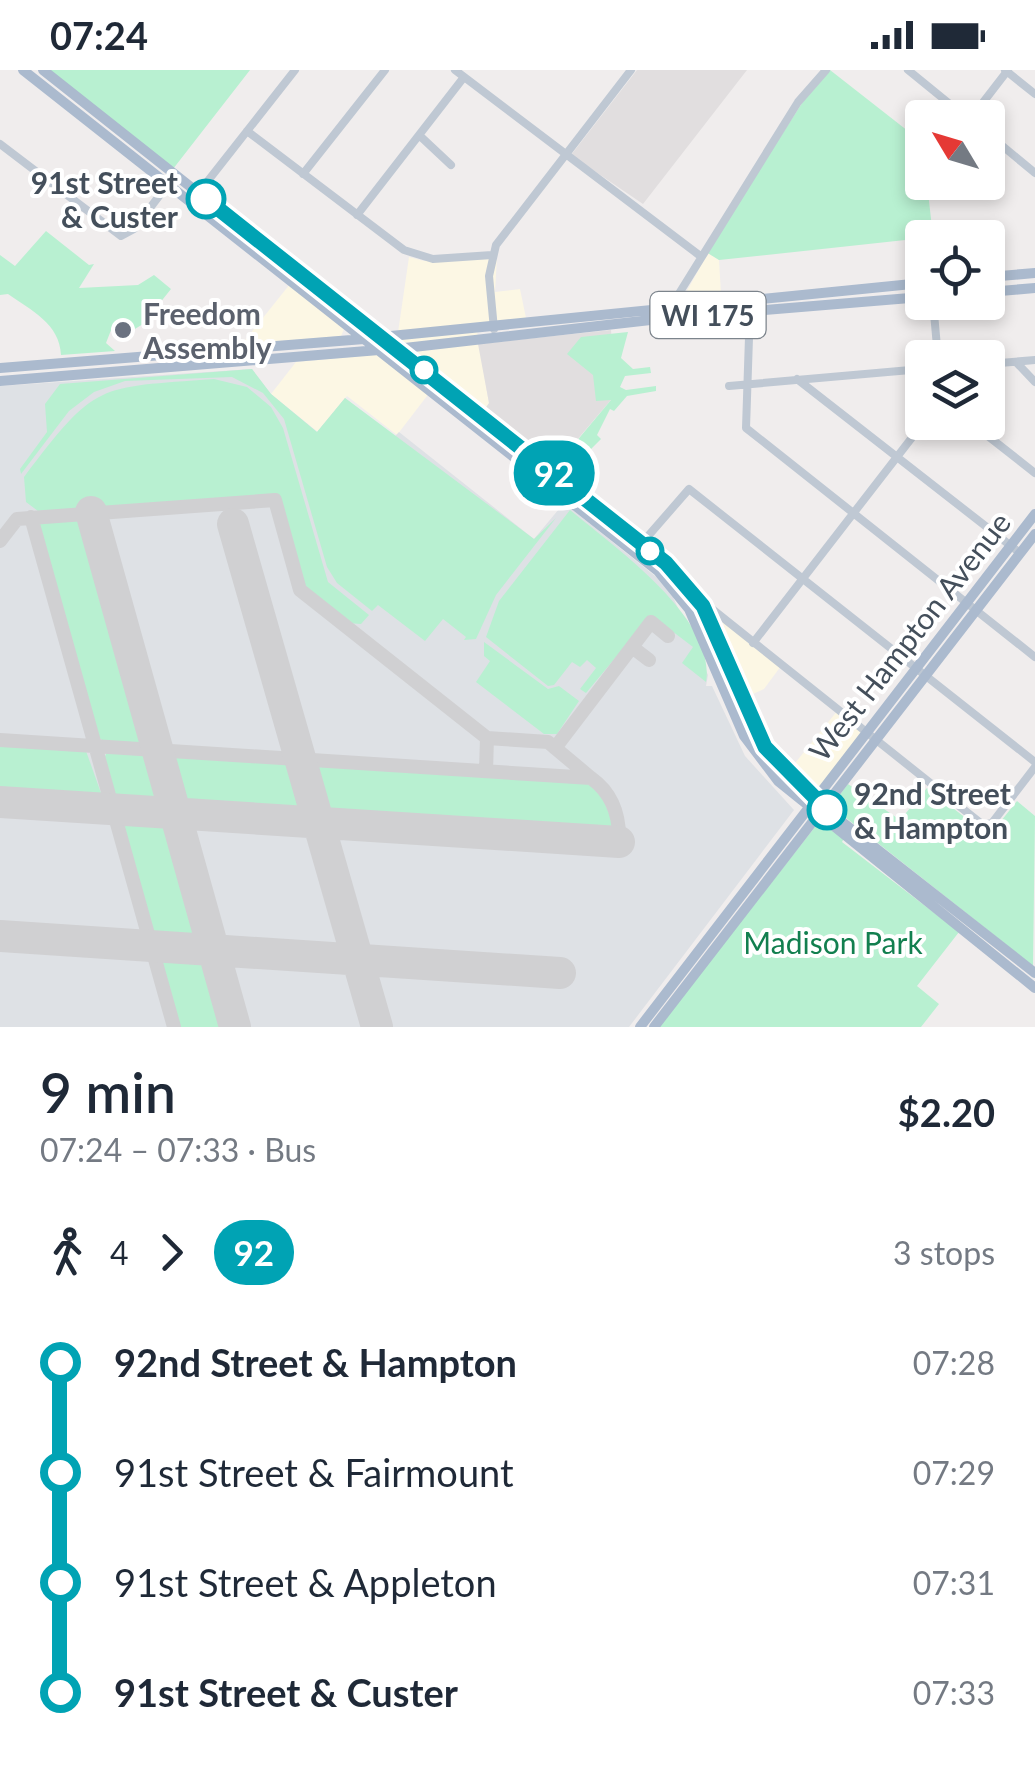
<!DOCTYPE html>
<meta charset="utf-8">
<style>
:root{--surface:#fff;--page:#f2f2f3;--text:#1f2937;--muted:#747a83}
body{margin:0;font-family:Lato,sans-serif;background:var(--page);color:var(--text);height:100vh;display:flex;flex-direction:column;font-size:38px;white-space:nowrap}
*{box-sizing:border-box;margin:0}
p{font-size:32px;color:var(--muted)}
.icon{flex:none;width:55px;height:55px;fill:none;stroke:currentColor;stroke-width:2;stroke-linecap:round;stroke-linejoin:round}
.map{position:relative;height:957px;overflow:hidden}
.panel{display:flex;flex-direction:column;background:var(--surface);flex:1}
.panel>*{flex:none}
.badge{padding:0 20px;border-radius:32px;font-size:35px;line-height:65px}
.needle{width:65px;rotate:308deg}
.fabs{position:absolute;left:905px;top:30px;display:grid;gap:20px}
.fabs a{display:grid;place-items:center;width:100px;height:100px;border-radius:10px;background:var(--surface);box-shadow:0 5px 15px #0003;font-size:50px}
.map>.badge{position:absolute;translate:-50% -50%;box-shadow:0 0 0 5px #fff}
.legs{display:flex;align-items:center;gap:15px;height:110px;padding:0 40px;font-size:32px}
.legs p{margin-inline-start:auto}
.summary{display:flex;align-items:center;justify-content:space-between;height:170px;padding:0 40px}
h1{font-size:55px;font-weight:600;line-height:75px}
ul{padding:0 40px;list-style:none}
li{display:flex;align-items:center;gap:35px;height:110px;font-size:38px}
li i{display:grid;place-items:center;width:15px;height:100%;margin:0 12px;background:currentColor}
li i::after{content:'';width:25px;height:25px;margin:-12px;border:8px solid;border-radius:50%;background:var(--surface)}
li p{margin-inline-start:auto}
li:first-child i{background:linear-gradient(#0000 50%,currentColor 0)}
li:last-child i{background:linear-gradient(currentColor 50%,#0000 0)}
.status{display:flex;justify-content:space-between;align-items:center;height:70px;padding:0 50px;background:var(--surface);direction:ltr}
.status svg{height:28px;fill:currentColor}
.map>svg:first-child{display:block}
.commercial{fill:#fcf7e4}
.education{fill:#e1dedf}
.airport{fill:#dee1e5}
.green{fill:#b8f0d1}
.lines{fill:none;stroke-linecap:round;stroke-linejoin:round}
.taxiway{stroke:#d0d0d2;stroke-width:14}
.runway{stroke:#d0d0d2;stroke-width:32}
.minor{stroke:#bfc8d3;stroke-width:8}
.major{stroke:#abbace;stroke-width:10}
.line-1-casing{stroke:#fff;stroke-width:22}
.line-1{stroke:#00a3b4;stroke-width:15}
.stop-1-dot{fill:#fff;stroke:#00a3b4;stroke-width:5}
.worship-dot{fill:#6b7280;stroke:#fff;stroke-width:4}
.labels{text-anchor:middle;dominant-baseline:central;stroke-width:8;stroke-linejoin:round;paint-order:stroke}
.shield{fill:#fff;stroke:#7c848c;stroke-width:2.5}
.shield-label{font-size:28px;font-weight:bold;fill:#444f5b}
.stop-label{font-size:30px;font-weight:bold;fill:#444f5b;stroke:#fff;text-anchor:end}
.worship-label{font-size:30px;font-weight:bold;fill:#5b616d;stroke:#fff;text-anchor:start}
.street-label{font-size:30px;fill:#444f5b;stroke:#fff}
.park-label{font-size:30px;fill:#127f4f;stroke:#fff}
</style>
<div class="status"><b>07:24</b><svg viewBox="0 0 49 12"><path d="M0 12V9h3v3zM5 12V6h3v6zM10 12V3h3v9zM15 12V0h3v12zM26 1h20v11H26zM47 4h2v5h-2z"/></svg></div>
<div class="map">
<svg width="1035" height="957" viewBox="0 0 1035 957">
<rect width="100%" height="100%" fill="#f0eded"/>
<!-- commercial -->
<path class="commercial" d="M708 183 719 190 721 224 683 228Z
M409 187 424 191 497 187 495 222 520 219 526 248 476 255 489 334 482 343 440 309 397 365 347 326 318 362 271 324 296 292 395 283Z
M290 214 344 259 341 266 242 274Z
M709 549 726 553 781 596 764 619 742 629Z
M838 640 867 663 814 729 787 703Z"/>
<!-- education -->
<path class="education" d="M637 0H747L643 134 571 85Z
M611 260 616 324 553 398 482 343 489 333 478 274Z"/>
<!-- airport -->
<path class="airport" d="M252 299 271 324 317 362 345 328 394 367 399 362 534 469 564 433 660 510 673 527 708 605 706 616H712L745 686 794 740 629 957H0V316Z"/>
<!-- green -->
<path class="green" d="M48 0H250L173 99Z
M830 0 922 72V112L927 113 933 167 719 190 706 182 804 30Z
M46 161 89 195 94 194 79 218 138 215 154 205 171 219 143 254 130 262 129 255H113L106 273 115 281 61 285C60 254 31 240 8 224L0 225V185L15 196Z
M628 262 621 288 633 299 650 297 651 303 625 306 620 317 626 320 656 316V321L627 326 614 341 610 339 597 365 601 369 587 383 575 373 611 330 596 331 593 305 567 284 581 267Z
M252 299 271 324 317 362 345 328 534 469 556 448 496 525 476 569 464 570 466 567 443 549 425 571 378 535 372 541 337 513 327 497 284 349 263 323 232 307 125 311 94 322 69 341 21 404 20 399 47 362 45 334 60 314Z
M214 309 247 317 271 337 283 358 328 512 369 545 361 554 347 553 305 517 276 425 38 441 26 432 24 407C97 311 96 318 214 309Z
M570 440C613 476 717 548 706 612L682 593 693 577 651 545 586 623 580 619 596 598 587 590 580 597 572 592 554 615 548 616 486 567 499 531Z
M76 447 85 455 144 664 141 673 105 672 96 666 38 452Z
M484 572 548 619 559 616 579 631 557 664H544L476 612 490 591 484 586Z
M0 674 86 681 101 723 90 730 0 724Z
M107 682 145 686 152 692 160 729 119 731 112 724 103 691Z
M173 686 288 694 304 737 295 742 189 735 180 727 170 694Z
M318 695 582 711 599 719 614 755 601 761 334 744 322 736 313 702Z
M848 714 900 750 927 718 989 766 1017 731 1035 746 1033 896 831 736Z
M822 748 845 766 842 772 959 862 917 916 939 934 921 957H658Z
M126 749 160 751 170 759 199 861 196 870 153 865 121 756Z
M165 886 197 888 208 894 227 957H178L160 893Z"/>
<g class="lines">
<!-- taxiway -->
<path class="taxiway" d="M31 447 174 957
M0 471 17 449 275 430 300 520 487 668 548 672 591 708
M632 577 649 590
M0 670 591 708C612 723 620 746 619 772
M555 678 651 552 668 566
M300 688 319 753
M486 701 487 668"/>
<!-- runway -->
<path class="runway" d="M91 442 235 957
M233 454 377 957
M0 732 619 772
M0 866 560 903"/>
<!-- minor -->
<path class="minor" d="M455 0 699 185
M908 0 967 48
M1005 0 1035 24
M971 48 1008 0
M247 61 404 180 433 189 492 185
M988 64 1035 103
M419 65 451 95
M0 74 121 166 134 159 175 105
M303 104 385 0
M196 126 295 0
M357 145 464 7
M933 232 938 288
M750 237 746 358 1035 587
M670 238 798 32 826 0
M494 259 489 206 496 175 631 0
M1016 292 1035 312
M988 294 1035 290
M797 309 1020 483
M729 316 922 299
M970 352 1035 403
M635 481 689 419 1035 692
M702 531 983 755 992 753 1035 697
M753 573 924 352"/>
<!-- major -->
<path class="major" d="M23 0 658 501 689 539 744 666 778 711 1035 918
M43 0 666 493 703 536 754 658 787 703 823 737 1035 903
M988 207 1035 203
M988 222 1035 218
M381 267 922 213
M396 279 668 248 922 227
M0 298 364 269
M0 311 379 280
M640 957 1035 444
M654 957 1035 464"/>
</g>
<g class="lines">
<defs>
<path id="line-1" d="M206 129 666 493 703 536 765 677 827 740"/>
</defs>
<!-- line-1 casing -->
<use href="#line-1" class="line-1-casing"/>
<!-- line-1 -->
<use href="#line-1" class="line-1"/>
</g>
<!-- markers -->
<g class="stop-1-dot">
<circle cx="206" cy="129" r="18"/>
<circle cx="424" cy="300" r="12"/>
<circle cx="650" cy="481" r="12"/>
<circle cx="827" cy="740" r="18"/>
</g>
<circle class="worship-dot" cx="123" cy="260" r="10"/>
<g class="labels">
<!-- shield labels -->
<rect class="shield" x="650.5" y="222" width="115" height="46" rx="8"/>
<g class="shield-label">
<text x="708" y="245">WI 175</text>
</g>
<!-- stop labels -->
<g class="stop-label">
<text x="178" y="112">91st Street<tspan x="178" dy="34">&amp; Custer</tspan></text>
<text x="854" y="723" text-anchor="start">92nd Street<tspan x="854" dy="34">&amp; Hampton</tspan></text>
</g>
<!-- worship labels -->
<g class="worship-label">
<text x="143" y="243">Freedom<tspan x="143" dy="34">Assembly</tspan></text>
</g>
<!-- street labels -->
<g class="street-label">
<text transform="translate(909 566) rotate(-52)">West Hampton Avenue</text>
</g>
<!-- park labels -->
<g class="park-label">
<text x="833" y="872">Madison Park</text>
</g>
</g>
</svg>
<div class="fabs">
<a><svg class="needle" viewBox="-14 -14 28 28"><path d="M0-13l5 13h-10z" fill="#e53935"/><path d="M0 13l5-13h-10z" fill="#747a83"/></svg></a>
<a><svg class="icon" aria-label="locate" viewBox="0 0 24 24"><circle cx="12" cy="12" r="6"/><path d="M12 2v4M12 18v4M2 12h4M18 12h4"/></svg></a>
<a><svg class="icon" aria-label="layers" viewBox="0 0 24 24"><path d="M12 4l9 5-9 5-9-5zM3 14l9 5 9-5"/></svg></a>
</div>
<b class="badge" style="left:554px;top:403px;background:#00a3b4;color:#fff">92</b>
</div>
<section class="panel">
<div class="summary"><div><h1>9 min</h1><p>07:24 – 07:33 · Bus</p></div><b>$2.20</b></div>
<div class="legs"><svg class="icon" aria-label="walk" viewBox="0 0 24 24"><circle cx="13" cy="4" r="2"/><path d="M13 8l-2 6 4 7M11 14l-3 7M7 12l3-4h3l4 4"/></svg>4<svg class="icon" aria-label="forward" viewBox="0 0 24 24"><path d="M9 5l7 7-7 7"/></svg><b class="badge" style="background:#00a3b4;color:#fff">92</b><p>3 stops</p></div>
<ul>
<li><i style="color:#00a3b4"></i><b>92nd Street &amp; Hampton</b><p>07:28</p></li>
<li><i style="color:#00a3b4"></i><span>91st Street &amp; Fairmount</span><p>07:29</p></li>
<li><i style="color:#00a3b4"></i><span>91st Street &amp; Appleton</span><p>07:31</p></li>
<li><i style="color:#00a3b4"></i><b>91st Street &amp; Custer</b><p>07:33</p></li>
</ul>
</section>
